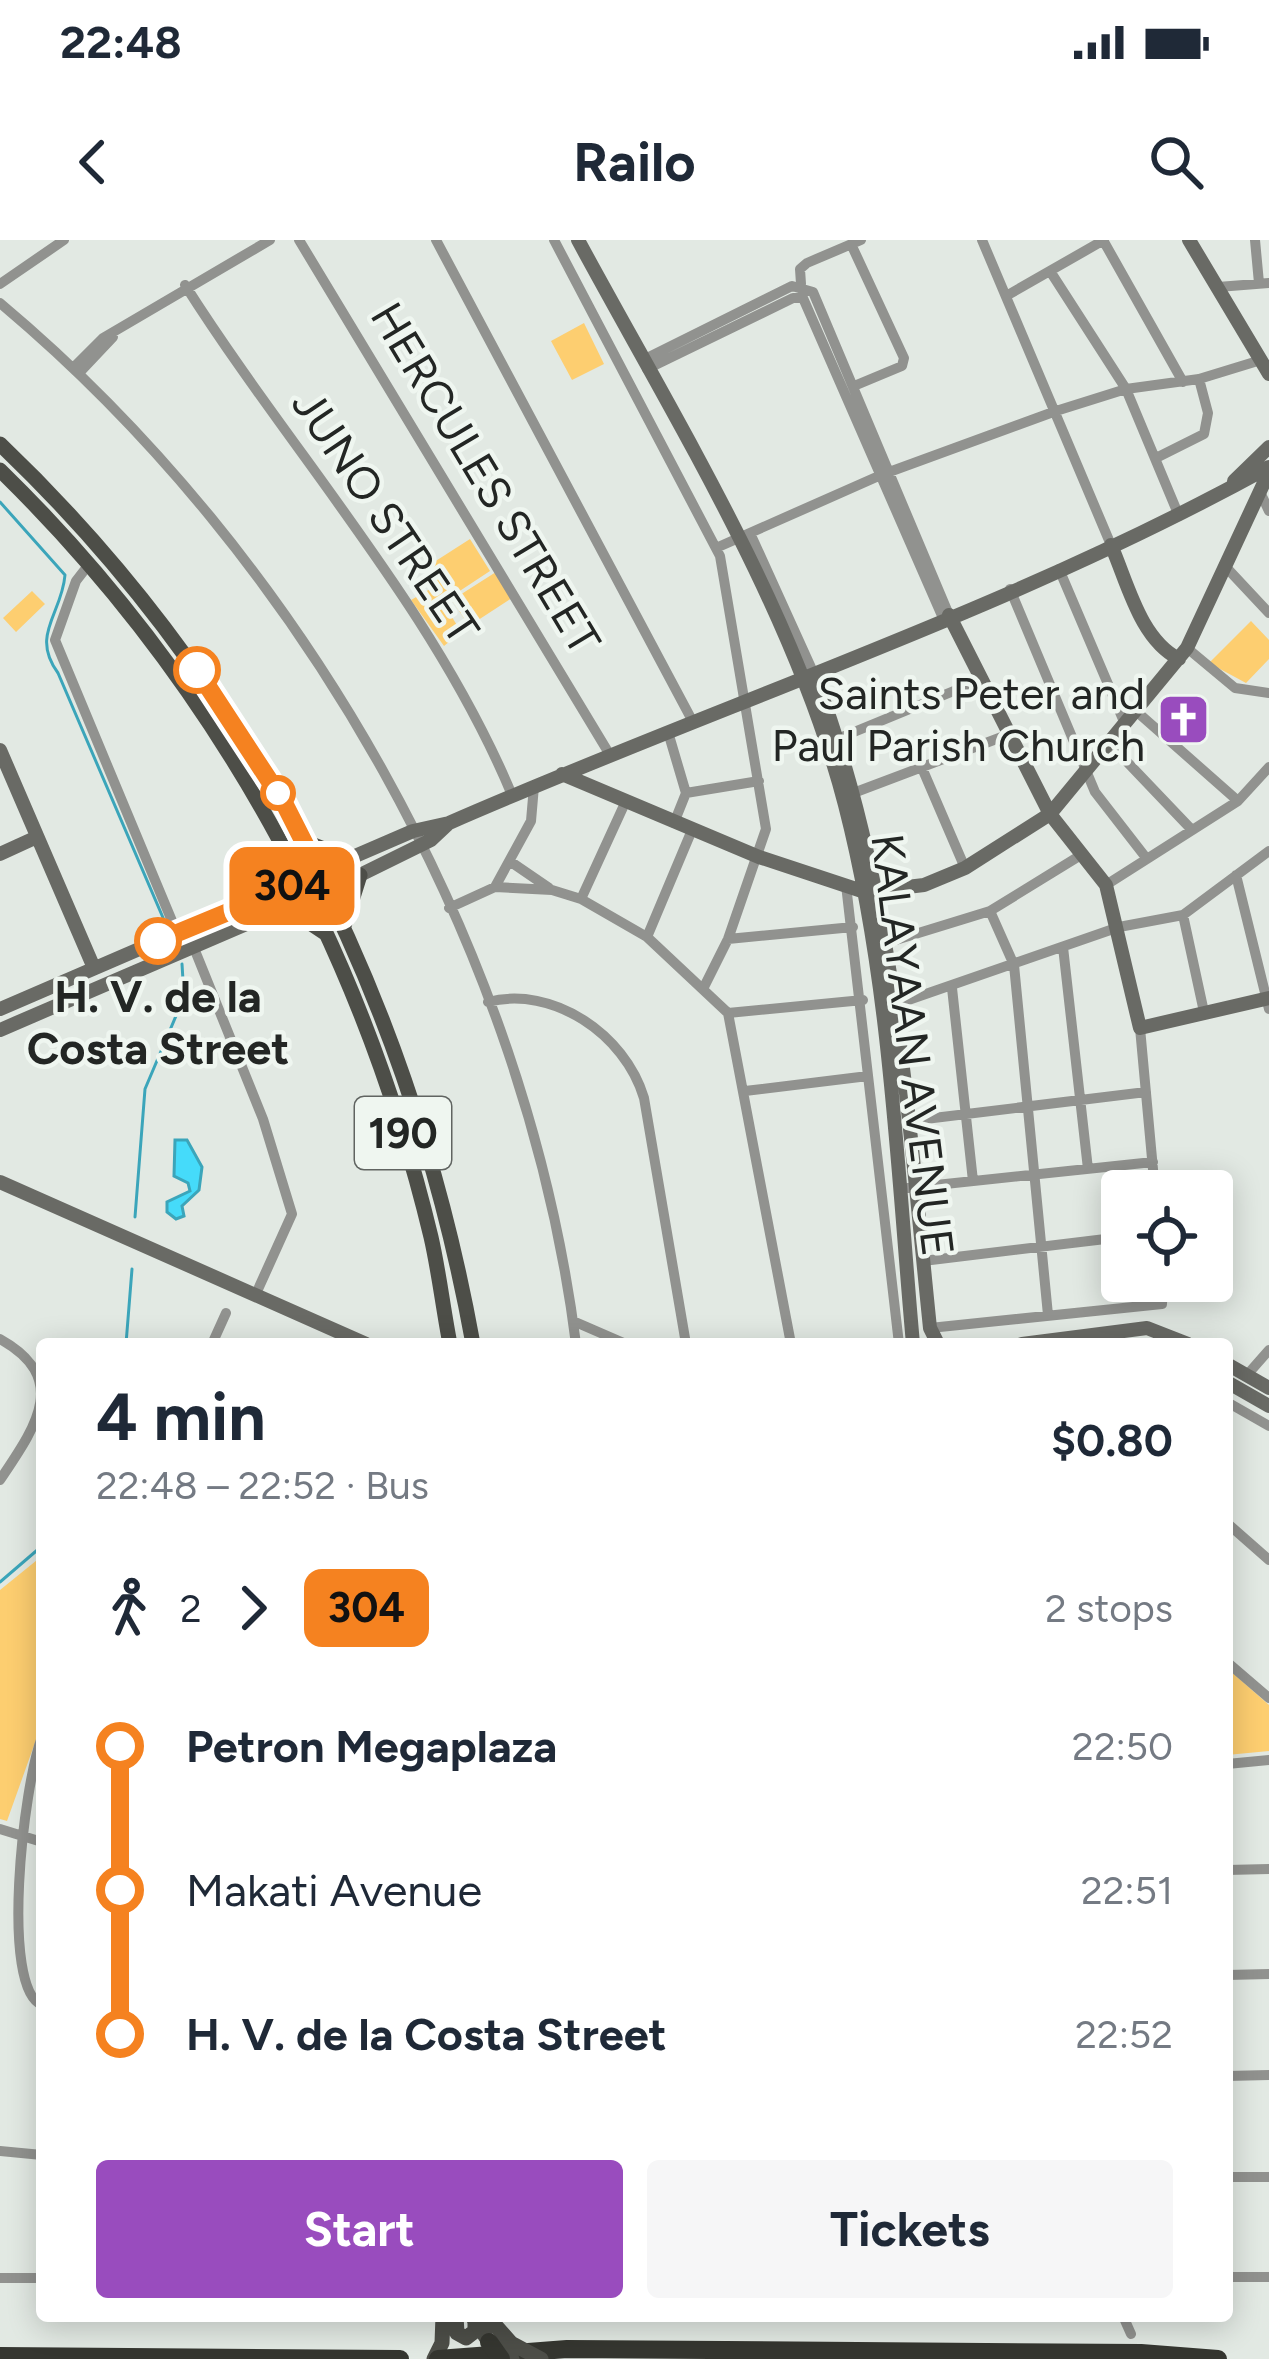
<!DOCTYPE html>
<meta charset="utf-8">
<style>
:root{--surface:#fff;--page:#f6f6f7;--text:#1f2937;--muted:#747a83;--accent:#994cbe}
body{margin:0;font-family:Figtree,sans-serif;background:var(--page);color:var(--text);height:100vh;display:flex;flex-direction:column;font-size:45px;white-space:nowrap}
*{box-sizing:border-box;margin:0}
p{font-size:39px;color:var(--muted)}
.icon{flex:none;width:66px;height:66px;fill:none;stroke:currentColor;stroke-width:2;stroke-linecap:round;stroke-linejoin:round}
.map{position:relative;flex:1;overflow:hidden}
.panel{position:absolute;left:36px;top:1098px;width:1197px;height:984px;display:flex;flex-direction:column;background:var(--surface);border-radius:12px;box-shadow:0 6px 30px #0003}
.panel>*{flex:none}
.badge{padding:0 24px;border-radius:18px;font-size:42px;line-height:78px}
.tools{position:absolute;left:1101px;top:930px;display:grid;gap:24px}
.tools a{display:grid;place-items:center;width:132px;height:132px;border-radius:12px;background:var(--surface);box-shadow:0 6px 30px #0003;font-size:60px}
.map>.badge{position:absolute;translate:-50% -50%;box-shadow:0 0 0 6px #fff}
.legs{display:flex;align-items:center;gap:18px;height:132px;padding:0 60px;font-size:39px}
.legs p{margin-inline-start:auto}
.headline{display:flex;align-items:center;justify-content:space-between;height:204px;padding:0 60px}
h1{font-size:66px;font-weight:700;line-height:90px}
.action{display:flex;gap:24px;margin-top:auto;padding:24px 60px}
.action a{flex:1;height:138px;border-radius:12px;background:var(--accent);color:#fff;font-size:48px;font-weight:700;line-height:138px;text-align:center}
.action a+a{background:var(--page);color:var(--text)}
ul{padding:0 60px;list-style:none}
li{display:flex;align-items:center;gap:42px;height:144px;font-size:45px}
li i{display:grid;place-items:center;width:18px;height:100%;margin:0 15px;background:currentColor}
li i::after{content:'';width:30px;height:30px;margin:-15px;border:9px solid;border-radius:50%;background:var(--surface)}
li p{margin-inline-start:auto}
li:first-child i{background:linear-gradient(#0000 50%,currentColor 0)}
li:last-child i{background:linear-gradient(currentColor 50%,#0000 0)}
.status{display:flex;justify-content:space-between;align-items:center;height:84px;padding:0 60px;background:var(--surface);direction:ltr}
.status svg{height:33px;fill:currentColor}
header{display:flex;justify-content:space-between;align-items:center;height:156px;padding:0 60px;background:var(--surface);font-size:54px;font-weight:700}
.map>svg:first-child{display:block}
.green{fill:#fdce70}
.water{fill:#45dbfa;stroke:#3ba5ba;stroke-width:3}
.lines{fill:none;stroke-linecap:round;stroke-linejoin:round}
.stream{stroke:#3ba5ba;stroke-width:3}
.street{stroke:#91928f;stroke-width:10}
.secondary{stroke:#696a65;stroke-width:14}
.primary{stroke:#4d4e48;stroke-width:15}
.highway{stroke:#353630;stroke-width:18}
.primary-bridge{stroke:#4d4e48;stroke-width:15}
.highway-bridge{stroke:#353630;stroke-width:18}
.line-1-casing{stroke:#fff;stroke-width:27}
.line-1{stroke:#f58220;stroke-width:18}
.stop-1-dot{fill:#fff;stroke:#f58220;stroke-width:6}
.labels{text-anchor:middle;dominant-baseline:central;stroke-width:9;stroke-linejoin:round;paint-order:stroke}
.shield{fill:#eff6f0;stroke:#606461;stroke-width:3}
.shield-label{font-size:42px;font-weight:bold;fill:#232624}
.street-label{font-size:45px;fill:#232624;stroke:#eff6f0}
.poi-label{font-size:45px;fill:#232624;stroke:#eff6f0;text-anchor:end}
.stop-label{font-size:45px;font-weight:bold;fill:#232624;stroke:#eff6f0}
</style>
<div class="status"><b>22:48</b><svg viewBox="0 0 49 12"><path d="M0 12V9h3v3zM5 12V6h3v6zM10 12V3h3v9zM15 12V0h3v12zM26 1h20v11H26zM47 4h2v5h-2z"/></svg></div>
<header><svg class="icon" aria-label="back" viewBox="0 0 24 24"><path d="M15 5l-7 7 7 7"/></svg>Railo<svg class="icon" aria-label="search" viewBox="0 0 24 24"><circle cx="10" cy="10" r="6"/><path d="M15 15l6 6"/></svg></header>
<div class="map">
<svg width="1269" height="2119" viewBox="0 0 1269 2119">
<rect width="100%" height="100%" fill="#e2e9e3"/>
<!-- green -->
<path class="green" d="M584 83 604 124 572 140 551 101Z
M470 299 490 331 443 362 461 392 444 406 411 360 432 348 431 324Z
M496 332 512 358 469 386 452 360Z
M32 351 45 364 16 392 3 378Z
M1251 381 1269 400V419L1246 443 1209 423Z
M42 1316V1483L7 1581 0 1579V1350Z
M1227 1428 1269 1465V1511L1227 1515Z"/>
<!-- water -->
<path class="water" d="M175 900H187L202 927 199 950 182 966 184 976 176 979 167 972V962L190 951 188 943 174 936Z"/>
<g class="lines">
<!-- stream -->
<path class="stream" d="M0 262 65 335C62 374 30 395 58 433L167 687
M135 977 145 849 184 757 182 724
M126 1104 132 1029
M0 1342 42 1306"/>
<!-- street -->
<path class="street" d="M299 0 610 515
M436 0 693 482
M554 0 720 316 766 589 728 699 704 747
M982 0 1111 305
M1103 0 1183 142
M1255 0 1259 43
M851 4 904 118 902 126 854 146
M1050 31 1126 149 1179 276
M0 44 64 0
M801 44 800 29 807 23 861 0
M185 45C293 215 434 368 512 555
M1218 47 1269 43
M1006 56 1104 0
M0 63C303 317 526 709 576 1104
M643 120 792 46 813 52 949 375
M73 128 103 98 270 0
M647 129 793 58H803L943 378
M79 133 113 97
M1156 218 1204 194 1208 173 1199 139
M1260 252 1269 271
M750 293 814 434
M716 308 881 235 1056 171 1126 149 1199 139 1261 120
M90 323 76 341 55 400 177 693
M1224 325 1269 373
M1059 329 1125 484
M1010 349 1095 552 1147 619
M1187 408 1235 448 1269 453
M1136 471 1238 561
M668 492 686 553 674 583
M837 499 978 441
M1109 503 1191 589
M922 528 965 628
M856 552 1007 495
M686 553 759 541
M511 622 549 648
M1236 635 1269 769
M846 645 899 1104
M1106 645 1238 561 1269 527
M495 647 531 581 534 546
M581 659 625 563
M449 668 495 647 552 650 581 659 647 697 728 773 791 1104
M990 671 1014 725 1048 1075
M1183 675 1204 772
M647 697 692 590
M728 699 853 687
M886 703 990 671 1081 615
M1063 707 1088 929
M194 708 263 879 292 974 255 1056
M952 748 973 941
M488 762C552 745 625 794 644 858L686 1104
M894 765 1119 687 1183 675 1269 611
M728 773 863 760
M1140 788 1155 951
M745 851 868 836
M909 881 1146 852
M908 948 1153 922
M923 1021 1122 997
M573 1081 626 1104
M930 1088 1162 1064 1163 1041
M0 1099C72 1139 34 1189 0 1240
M212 1104 226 1073
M1247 1135 1269 1110
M1227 1162 1269 1186
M1227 1283 1269 1320
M1227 1422 1269 1458
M42 1497C23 1546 0 1749 42 1765
M1227 1524 1269 1520
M0 1589 42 1602
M1227 1630 1269 1629
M1227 1735 1269 1734
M1227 1836 1269 1835
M0 1911 42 1915
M1227 1937H1269
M1227 2037H1269
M0 2038H42
M1123 2076 1131 2094"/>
<!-- secondary -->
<path class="secondary" d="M578 0C673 176 795 371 845 565 890 739 897 925 913 1104
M1189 0 1269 134
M1234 241 1269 207
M1111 305C1128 344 1140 399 1179 419
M949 375 1050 574 1106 645 1140 788 1269 758
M814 434C894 643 907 866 930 1088L938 1104
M0 510 94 728
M562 534 759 617 865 652 924 645 965 628 1050 574 1187 408 1269 232
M0 614 37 597
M0 769 413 591 449 583C721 464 1008 371 1269 227
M0 790 360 635 431 600 447 585
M0 942 366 1104
M1022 1104 1147 1088 1188 1104
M1227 1124 1269 1148
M1227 1142 1269 1166"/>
<!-- primary -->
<path class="primary" d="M0 204C254 446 411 761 473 1104
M0 230C215 440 361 705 431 997 439 1032 443 1068 450 1104
M306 602 352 620
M264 657 280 633 284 607
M273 673 304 679 325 693
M344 686 360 635
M456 2076 457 2093 466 2098 475 2091V2076
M434 2119 442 2103 443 2076"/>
<!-- highway -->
<path class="highway" d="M0 2116 400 2119
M438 2119 567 2109 1141 2113 1218 2119"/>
<!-- primary-bridge -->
<path class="primary-bridge" d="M472 2076 489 2102 512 2119
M487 2076 511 2103 541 2119"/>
<!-- highway-bridge -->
<path class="highway-bridge" d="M489 2102 501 2119"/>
</g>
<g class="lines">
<defs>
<path id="line-1" d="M158 701 320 634 284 563 197 430"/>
</defs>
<!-- line-1 casing -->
<use href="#line-1" class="line-1-casing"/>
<!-- line-1 -->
<use href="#line-1" class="line-1"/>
</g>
<!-- icons -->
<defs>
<symbol id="church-square" viewBox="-11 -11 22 22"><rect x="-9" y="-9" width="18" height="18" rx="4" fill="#994cbe" stroke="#eff6f0"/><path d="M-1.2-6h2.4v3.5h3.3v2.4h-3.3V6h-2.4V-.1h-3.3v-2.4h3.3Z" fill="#fff"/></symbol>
</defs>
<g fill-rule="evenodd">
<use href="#church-square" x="1154" y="450" width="59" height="59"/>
</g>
<!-- markers -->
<g class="stop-1-dot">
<circle cx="197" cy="430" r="21"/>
<circle cx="278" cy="553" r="15"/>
<circle cx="158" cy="701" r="21"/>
</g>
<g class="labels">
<!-- shield labels -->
<rect class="shield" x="355" y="857" width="96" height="72" rx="9"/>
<g class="shield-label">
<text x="403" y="893">190</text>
</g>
<!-- street labels -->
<g class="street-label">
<text transform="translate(486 238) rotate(59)">HERCULES STREET</text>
<text transform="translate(386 276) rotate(56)">JUNO STREET</text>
<text transform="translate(913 805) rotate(83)">KALAYAAN AVENUE</text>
</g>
<!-- poi labels -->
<g class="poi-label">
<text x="1145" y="453">Saints Peter and<tspan x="1145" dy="52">Paul Parish Church</tspan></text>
</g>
<!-- stop labels -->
<g class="stop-label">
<text x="158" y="756">H. V. de la<tspan x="158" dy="52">Costa Street</tspan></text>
</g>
</g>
</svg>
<div class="tools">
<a><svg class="icon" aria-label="locate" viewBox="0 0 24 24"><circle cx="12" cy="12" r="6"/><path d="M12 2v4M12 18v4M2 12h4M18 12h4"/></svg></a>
</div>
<b class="badge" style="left:292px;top:646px;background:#f58220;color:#111">304</b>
<section class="panel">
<div class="headline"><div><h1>4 min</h1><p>22:48 – 22:52 · Bus</p></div><b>$0.80</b></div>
<div class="legs"><svg class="icon" aria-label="walk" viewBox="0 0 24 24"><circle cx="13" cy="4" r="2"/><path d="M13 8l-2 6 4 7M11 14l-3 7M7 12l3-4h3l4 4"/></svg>2<svg class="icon" aria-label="forward" viewBox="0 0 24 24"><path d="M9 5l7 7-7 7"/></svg><b class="badge" style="background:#f58220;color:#111">304</b><p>2 stops</p></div>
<ul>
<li><i style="color:#f58220"></i><b>Petron Megaplaza</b><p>22:50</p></li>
<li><i style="color:#f58220"></i><span>Makati Avenue</span><p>22:51</p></li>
<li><i style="color:#f58220"></i><b>H. V. de la Costa Street</b><p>22:52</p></li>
</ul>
<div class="action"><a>Start</a><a>Tickets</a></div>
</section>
</div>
